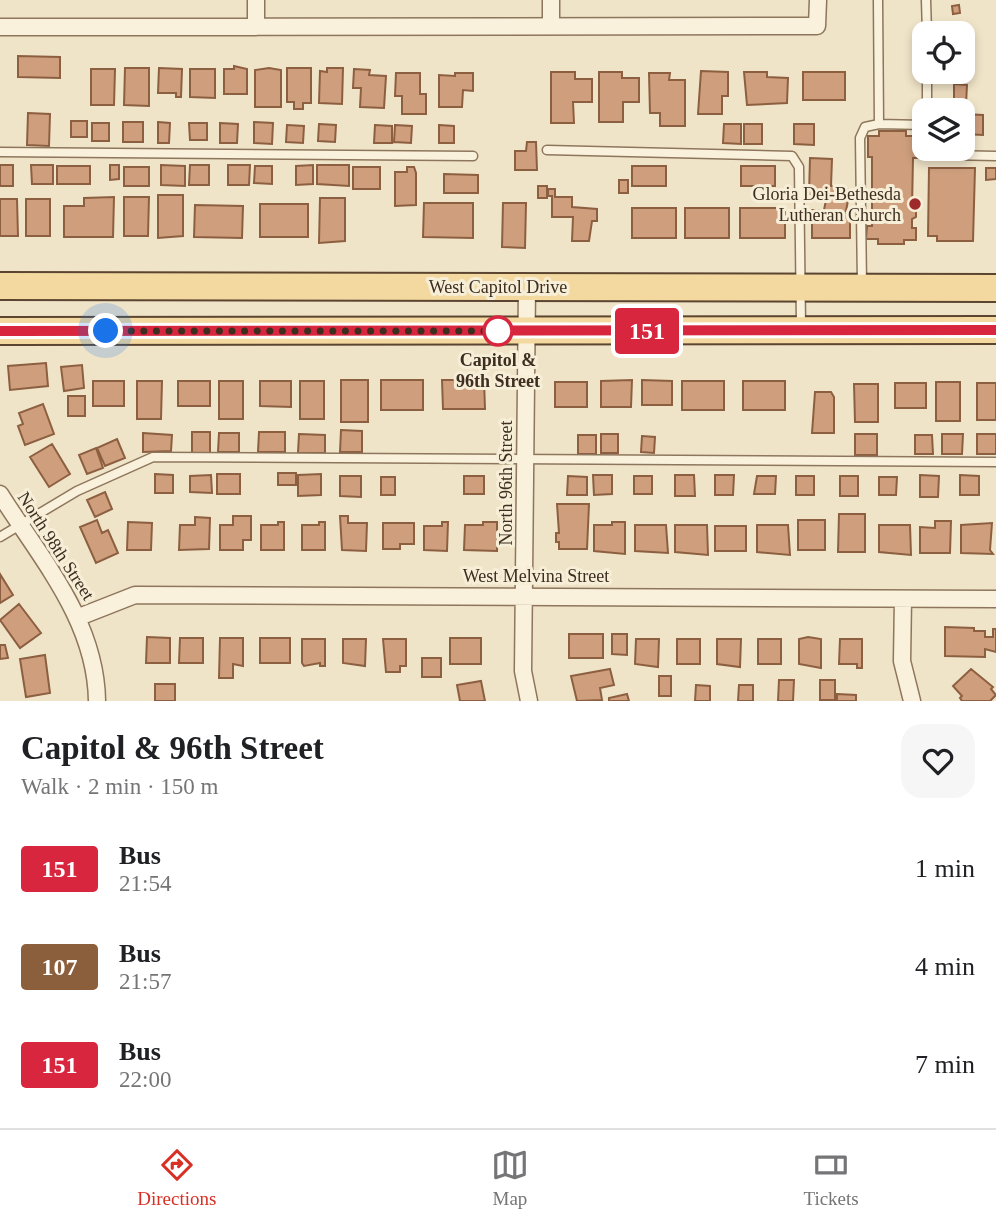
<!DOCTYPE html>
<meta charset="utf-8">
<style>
:root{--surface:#fff;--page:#f6f6f6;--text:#202124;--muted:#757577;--line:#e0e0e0;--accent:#d93025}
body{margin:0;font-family:Georgia,serif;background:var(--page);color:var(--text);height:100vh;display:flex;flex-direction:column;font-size:26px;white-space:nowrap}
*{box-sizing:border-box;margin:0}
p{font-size:23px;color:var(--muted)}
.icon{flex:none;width:38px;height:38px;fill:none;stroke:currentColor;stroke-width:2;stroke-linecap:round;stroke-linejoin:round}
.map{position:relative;height:701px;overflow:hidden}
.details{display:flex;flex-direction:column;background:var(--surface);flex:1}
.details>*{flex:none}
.badge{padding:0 14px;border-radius:5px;font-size:24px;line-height:46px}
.buttons{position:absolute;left:912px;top:21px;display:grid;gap:14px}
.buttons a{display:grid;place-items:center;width:63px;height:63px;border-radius:14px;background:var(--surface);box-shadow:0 4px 10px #0003;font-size:35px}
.you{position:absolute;width:35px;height:35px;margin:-18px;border:5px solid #fff;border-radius:50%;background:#1a73e8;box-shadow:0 0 0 10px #1a73e833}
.map>.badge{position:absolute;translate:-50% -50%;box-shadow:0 0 0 4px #fff}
.round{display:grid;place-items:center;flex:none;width:74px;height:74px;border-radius:21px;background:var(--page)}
.overview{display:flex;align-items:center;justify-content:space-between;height:119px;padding:0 21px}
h1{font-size:33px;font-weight:600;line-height:52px}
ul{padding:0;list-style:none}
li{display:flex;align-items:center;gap:21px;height:98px;padding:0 21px}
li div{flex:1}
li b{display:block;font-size:26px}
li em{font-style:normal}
li .badge{min-width:77px;font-weight:700;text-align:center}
.dock{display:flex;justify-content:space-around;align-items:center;height:98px;border-top:2px solid var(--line);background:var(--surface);font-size:19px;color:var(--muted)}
.dock a{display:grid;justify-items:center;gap:4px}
.dock .current{color:var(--accent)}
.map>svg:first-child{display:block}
.building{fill:#cf9f7d;stroke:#8d5f41;stroke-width:2}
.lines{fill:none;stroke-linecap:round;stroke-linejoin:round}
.service-casing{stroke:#8d765c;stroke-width:11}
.minor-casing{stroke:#8d765c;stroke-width:19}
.primary-casing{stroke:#5b4430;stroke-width:30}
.service{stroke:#faf1dc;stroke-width:8}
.minor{stroke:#faf1dc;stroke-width:16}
.primary{stroke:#f3d9a0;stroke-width:26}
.line-casing{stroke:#fff;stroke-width:16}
.line{stroke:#d7263d;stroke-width:10}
.walk{stroke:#3d2e20;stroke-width:7;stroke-dasharray:0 12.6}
.poi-dot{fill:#9e2a2b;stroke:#f7eed8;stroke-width:2.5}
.stop-dot{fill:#fff;stroke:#d7263d;stroke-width:3.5}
.labels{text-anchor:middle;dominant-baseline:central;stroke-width:6;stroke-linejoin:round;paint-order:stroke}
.poi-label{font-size:18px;fill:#3d2e20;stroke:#f7eed8;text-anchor:end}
.street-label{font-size:18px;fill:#3d2e20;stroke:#f7eed8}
.stop-label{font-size:18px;font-weight:bold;fill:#3d2e20;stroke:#f7eed8}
</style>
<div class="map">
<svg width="996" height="701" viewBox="0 0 996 701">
<rect width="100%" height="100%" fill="#f0e4c8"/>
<!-- building -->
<path class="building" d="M959 5 960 13 953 14 952 6Z
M18 56 60 57V78L18 77Z
M234 66 247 69V94H224V69H234Z
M125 68H149V106L124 105Z
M159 68 182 69 181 97H176V93H158Z
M269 68 281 70V107H255V70Z
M287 68H311V103H303V109H294V102H287Z
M327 68H343L342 104 319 103 320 71 327 72Z
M91 69H115L114 105H91Z
M190 69H215V98L190 97Z
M354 69 370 70 369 75 386 76 384 108 360 107 361 88H353Z
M701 71 728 72V96H722V114H698Z
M551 72H575V79H592V102H573L574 123H551Z
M599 72H622V78H639V102H623V122H599Z
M744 72H767V77L788 78 787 103 747 105Z
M803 72H845V100H803Z
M396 73H420V94H426V114H402V96H395Z
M455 73H473V91L463 90 462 107H439V75L455 76Z
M649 73H670L669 80H685V126H660V113H650Z
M954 84 967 85 966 104H954Z
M28 113 50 114 49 146 27 145Z
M962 114 983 115V135L962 134Z
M71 121H87V137H71Z
M123 122H143V142H123Z
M158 122 170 123 169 143H158Z
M254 122 273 123 272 144 254 143Z
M92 123H109V141H92Z
M189 123H207V140H190Z
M220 123 238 124 237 143H220Z
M319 124 336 125 335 142 318 141Z
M724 124H741V144L723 143Z
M744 124H762V144H744Z
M794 124H814V145L794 144Z
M287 125 304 126 303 143 286 142Z
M375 125 392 126V143H374Z
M395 125 412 126 411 143 394 142Z
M439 125 454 126V143H439Z
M879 131H906V136H916V145L933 149V158H913L912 208 916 210V217L912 219V228H916V240H904V244H878V239H866L867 226H872V157H868V136H879Z
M527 142H536L537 170H515V151H526Z
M810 158 832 159 831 186 850 190 846 211 850 210V238H812V210H824L827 195 809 194Z
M0 165H13V186H0Z
M31 165H53V184H32Z
M110 165H119V179L110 180Z
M161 165 185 166V186L161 185Z
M190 165H209V185H189Z
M228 165H250L249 185H228Z
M313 165V184L296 185V166Z
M317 165H349V186L317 184Z
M57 166H90V184H57Z
M255 166H272V184L254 183Z
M632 166H666V186H632Z
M741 166H775V186H741Z
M124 167H149V186H124Z
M353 167H380V189H353Z
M407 167H414L416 173V205L395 206V172H407Z
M929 168H975L973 241H937V236H928Z
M986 168H996V179L986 180Z
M444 174 478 175V193H444Z
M619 180H628V193H619Z
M538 186H547V198H538Z
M548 189H555V197H572V207L597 209V221H592L589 241H572L573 217H552V196H548Z
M158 195H183V236L158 238Z
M114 197 113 237H64V206H84V198Z
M124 197H149L148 236H124Z
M320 198H345V241L319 243Z
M0 199H17L18 236H0Z
M26 199H50V236H26Z
M424 203H473V238L423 237Z
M503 203H526L525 248 502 247Z
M260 204H308V237H260Z
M195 205 243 206 242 238 194 237Z
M632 208H676V238H632Z
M685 208H729V238H685Z
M740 208H785V238H740Z
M46 363 48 386 10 390 8 366Z
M82 365 84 388 64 391 61 367Z
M341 380H368V422H341Z
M381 380H423V410H381Z
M442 380H484L485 409H443Z
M632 380 631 407H601V381Z
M642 380 672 381V405H642Z
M93 381H124V406H93Z
M137 381H162L161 419H137Z
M178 381H210V406H178Z
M219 381H243V419H219Z
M260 381H291V407L260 406Z
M300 381H324V419H300Z
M682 381H724V410H682Z
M743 381H785V410H743Z
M555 382H587V407H555Z
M936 382H960V421H936Z
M895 383H926V408H895Z
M977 383H996V420H977Z
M854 384H878V422H855Z
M815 392H831L834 397V433H812Z
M68 396H85V416H68Z
M43 404 54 434 25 445 18 426 23 424 19 413Z
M341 430 362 431V452H340Z
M192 432H210V453H192Z
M259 432H285V452H258Z
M143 433 172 435 171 451 143 452Z
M219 433H239V452H218Z
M299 434 325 435V453H298Z
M601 434H618V453H601Z
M855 434H877V455H855Z
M942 434H963L962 454H942Z
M977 434H996V454H977Z
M578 435H596V454H578Z
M915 435H932L933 454H915Z
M642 436 655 437 654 453 641 452Z
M117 439 125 458 105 466 97 448Z
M52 444 70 474 49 487 30 457Z
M96 448 103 468 87 474 79 455Z
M278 473H296V485H278Z
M155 474 173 475V493H155Z
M217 474H240V494H217Z
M321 474V495L298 496V475Z
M211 475 212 493 190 492V476Z
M593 475H612V494L594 495Z
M675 475H694L695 496H675Z
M715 475H734L733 495H715Z
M920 475 939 476 938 497H920Z
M960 475 979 476V495H960Z
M340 476H361V497L340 496Z
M464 476H484V494H464Z
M568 476 587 477V495H567Z
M634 476H652V494H634Z
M757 476H776L775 494H754Z
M796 476H814V495H796Z
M840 476H858V496H840Z
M381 477H395V495H381Z
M879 477H897L896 495H879Z
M105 492 112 509 95 517 87 500Z
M557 504H589L587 549H559V542H556V533H559Z
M839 514H865V552H838Z
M233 516H251V540H243V550H220V525H233Z
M340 516H348V523H367L366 551 342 550Z
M195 517 210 518 209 549 179 550 180 525H195Z
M97 520 102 533 108 530 118 553 96 563 80 527Z
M798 520H825V550H798Z
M935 521H951L950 553H920V527L935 528Z
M128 522 152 523 151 550H127Z
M278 522H284V550H261V525H278Z
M319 522H325V550H302V525H319Z
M442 522H448L447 551 424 550V526H442Z
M483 522H497V551L464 550 465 525H483Z
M612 522H625V554L594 551V525H612Z
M383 523H414V544H400V549H383Z
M992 523 990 550 993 554 961 553V525Z
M635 525H666L668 553 635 551Z
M675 525H707L708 555 675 552Z
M757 525H788L790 555 757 552Z
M879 525H910L911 555 879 552Z
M715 526H746V551H715Z
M0 574 13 595 0 603Z
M19 604 41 633 20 648 0 620Z
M945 627 974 628V631H985V637H993V629H996V652L985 649V657L945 656Z
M569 634H603V658H569Z
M612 634H627V655L612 654Z
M147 637 170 638V663H146Z
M808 637 821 639V668L799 664V639Z
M180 638H203V663H179Z
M220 638H243V666L233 664V678H219Z
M260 638H290V663H260Z
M450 638H481V664H450Z
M302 639H325V666H320V663L304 666 302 663Z
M343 639H366L365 666 343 663Z
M383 639H406V666H400V672H386Z
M636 639H659L658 667 635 664Z
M677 639H700V664H677Z
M717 639H741L740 667 717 664Z
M758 639H781V664H758Z
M840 639H862V668H857V664H839Z
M0 645H5L8 658 0 659Z
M45 655 50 693 26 697 20 659Z
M422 658H441V677H422Z
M610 669 614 685 600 688 602 700 577 701 571 676Z
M971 669 993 687 991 689 996 695 990 701H962L960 698 962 696 953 686Z
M659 676H671V696H659Z
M779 680H794L793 701H778Z
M820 680H835V700H820Z
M481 681 485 701H460L457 685Z
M155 684H175V701H155Z
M696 685 710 686V701H695Z
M739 685H753V701H738Z
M627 694 629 701H609V698Z
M837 694 856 695V701H837Z"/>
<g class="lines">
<defs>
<path id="service" d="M878 0 879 124
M926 0 927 33
M927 72V110
M547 150 792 156 799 167 801 325
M0 152 473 156
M947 155 996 156
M862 285 860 138 865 127 879 124 924 125
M0 537 77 491 153 457 996 462"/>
<path id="minor" d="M551 26V0
M0 27 817 26 818 0
M256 27V0
M527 287 523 671 529 701
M0 494C41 559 96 621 97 701
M903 599 902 661 912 701
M79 617 135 595 996 599"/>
<path id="primary" d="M0 286 996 288
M0 331 996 330"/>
</defs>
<!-- service casing -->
<use href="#service" class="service-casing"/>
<!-- minor casing -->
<use href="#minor" class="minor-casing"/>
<!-- primary casing -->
<use href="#primary" class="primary-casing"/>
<!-- service -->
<use href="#service" class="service"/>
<!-- minor -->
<use href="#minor" class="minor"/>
<!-- primary -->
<use href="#primary" class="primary"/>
</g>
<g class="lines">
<defs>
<path id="line" d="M0 331 996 330"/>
</defs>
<!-- line casing -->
<use href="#line" class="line-casing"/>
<!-- line -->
<use href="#line" class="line"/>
<!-- walk -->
<path class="walk" d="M106 331H506H498"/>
</g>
<!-- markers -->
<circle class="poi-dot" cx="915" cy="204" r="7"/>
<circle class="stop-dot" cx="498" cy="331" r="14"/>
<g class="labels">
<!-- poi labels -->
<g class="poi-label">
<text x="901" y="194">Gloria Dei-Bethesda<tspan x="901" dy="21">Lutheran Church</tspan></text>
</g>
<!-- street labels -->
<g class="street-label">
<text x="498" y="287">West Capitol Drive</text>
<text transform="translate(506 483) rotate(-90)">North 96th Street</text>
<text transform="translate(56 546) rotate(57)">North 98th Street</text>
<text x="536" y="576">West Melvina Street</text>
</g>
<!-- stop labels -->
<g class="stop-label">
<text x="498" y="360">Capitol &amp;<tspan x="498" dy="21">96th Street</tspan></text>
</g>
</g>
</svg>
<div class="buttons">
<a><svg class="icon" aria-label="locate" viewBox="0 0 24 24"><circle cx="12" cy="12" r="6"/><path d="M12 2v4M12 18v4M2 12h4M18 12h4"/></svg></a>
<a><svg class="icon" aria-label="layers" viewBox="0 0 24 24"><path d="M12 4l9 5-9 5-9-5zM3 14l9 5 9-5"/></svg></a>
</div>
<div class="you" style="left:106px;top:331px"></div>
<b class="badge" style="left:647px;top:331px;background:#d7263d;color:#fff">151</b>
</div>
<section class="details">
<div class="overview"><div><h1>Capitol &amp; 96th Street</h1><p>Walk · 2 min · 150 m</p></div><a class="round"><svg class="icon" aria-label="heart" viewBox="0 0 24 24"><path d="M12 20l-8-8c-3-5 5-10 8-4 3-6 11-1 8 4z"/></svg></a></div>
<ul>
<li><span class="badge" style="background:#d7263d;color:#fff">151</span><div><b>Bus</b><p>21:54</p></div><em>1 min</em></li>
<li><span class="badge" style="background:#8b5e3c;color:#fff">107</span><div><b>Bus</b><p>21:57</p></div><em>4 min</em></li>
<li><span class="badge" style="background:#d7263d;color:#fff">151</span><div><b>Bus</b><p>22:00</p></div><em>7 min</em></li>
</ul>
</section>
<nav class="dock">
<a class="current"><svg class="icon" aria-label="directions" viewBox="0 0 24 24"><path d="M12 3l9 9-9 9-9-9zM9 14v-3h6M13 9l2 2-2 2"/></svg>Directions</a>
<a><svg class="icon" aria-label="map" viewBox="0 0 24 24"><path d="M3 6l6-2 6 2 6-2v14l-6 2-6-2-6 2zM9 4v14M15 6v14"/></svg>Map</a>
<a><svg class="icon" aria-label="tickets" viewBox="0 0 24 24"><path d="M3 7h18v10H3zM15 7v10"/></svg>Tickets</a>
</nav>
